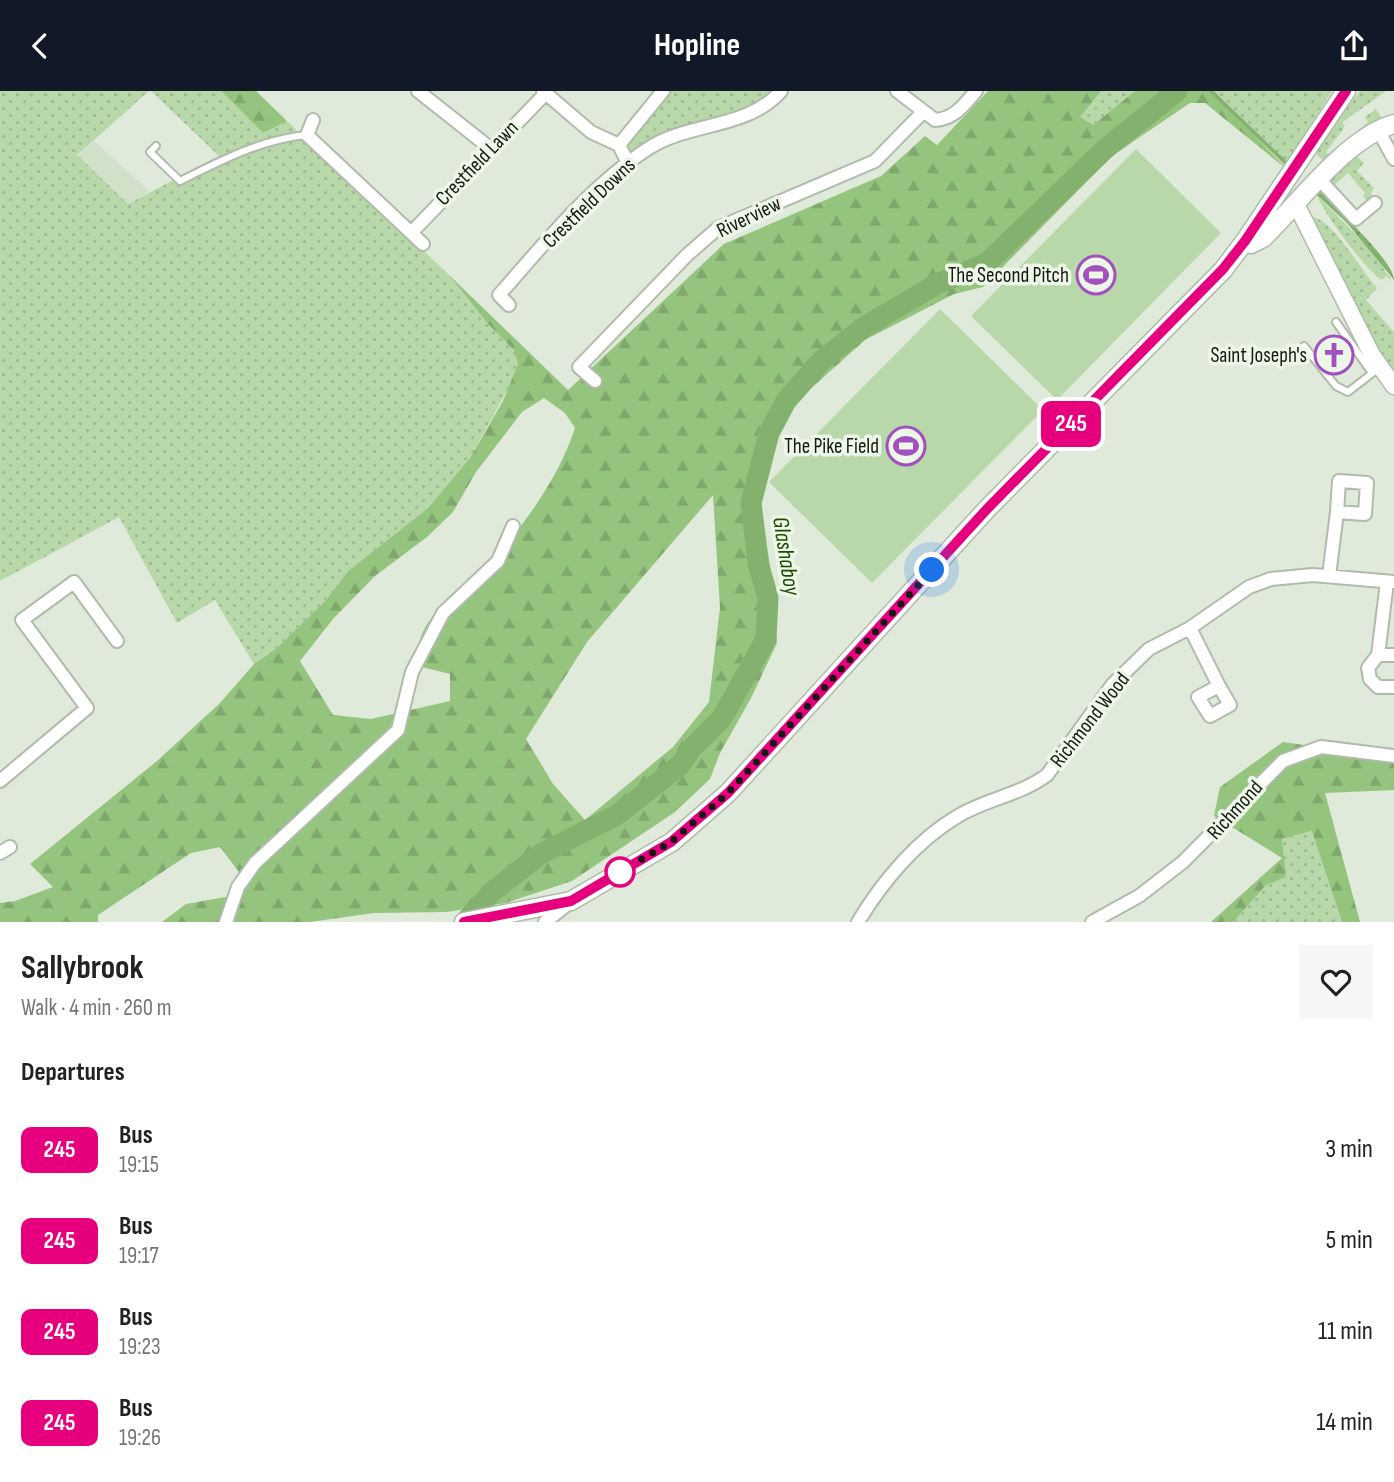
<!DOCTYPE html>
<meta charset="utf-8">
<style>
:root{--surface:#fff;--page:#f6f6f6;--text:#222;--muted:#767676;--accent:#111827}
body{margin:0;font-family:"Sofia Sans Condensed",sans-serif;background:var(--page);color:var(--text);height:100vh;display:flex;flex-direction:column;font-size:26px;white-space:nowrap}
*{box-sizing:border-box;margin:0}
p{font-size:23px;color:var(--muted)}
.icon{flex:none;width:38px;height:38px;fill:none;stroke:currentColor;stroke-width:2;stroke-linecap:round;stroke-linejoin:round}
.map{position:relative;height:831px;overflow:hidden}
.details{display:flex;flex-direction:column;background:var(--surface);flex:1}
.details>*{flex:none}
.badge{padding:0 14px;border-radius:10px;font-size:24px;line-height:46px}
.you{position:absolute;width:35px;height:35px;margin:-18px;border:5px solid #fff;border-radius:50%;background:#1a73e8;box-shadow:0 0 0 10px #1a73e833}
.map>.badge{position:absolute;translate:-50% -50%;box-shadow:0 0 0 4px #fff}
h2{padding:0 21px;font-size:26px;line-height:63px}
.round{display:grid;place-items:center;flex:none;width:74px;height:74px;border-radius:0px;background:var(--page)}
.summary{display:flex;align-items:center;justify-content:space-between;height:119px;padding:0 21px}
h1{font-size:33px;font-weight:700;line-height:52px}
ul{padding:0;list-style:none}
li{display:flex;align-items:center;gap:21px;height:91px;padding:0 21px}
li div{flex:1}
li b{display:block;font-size:26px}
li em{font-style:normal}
li .badge{min-width:77px;font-weight:700;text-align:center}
header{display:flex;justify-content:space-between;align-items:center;height:91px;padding:0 21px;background:var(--accent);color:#fff;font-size:32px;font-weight:700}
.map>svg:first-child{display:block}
.built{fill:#d0e0c9}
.grass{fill:url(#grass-dots)}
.forest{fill:url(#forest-firs);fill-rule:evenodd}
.pitch{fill:#b8d8aa}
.water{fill:url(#water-ripples)}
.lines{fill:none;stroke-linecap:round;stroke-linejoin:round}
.stream{stroke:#84b26e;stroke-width:3.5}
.river{stroke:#84b26e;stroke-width:21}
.service-casing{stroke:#b0bbab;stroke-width:10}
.minor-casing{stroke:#b0bbab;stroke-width:16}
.tertiary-casing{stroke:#b0bbab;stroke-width:19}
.secondary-casing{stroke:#b0bbab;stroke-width:21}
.service{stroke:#fff;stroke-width:6}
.minor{stroke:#fff;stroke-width:12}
.tertiary{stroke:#fff;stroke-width:16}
.secondary{stroke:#fff;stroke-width:18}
.line-casing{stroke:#fff;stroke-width:16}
.line{stroke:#e6007e;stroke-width:10}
.walk{stroke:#151913;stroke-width:7;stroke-dasharray:0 12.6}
.stop-dot{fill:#fff;stroke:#e6007e;stroke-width:3.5}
.labels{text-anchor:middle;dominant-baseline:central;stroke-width:7;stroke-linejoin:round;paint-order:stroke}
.street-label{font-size:21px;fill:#151913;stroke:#ecf7e7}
.poi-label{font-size:21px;fill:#151913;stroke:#ecf7e7;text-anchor:end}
.water-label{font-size:23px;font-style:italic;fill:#1f4a00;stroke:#ecf7e7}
</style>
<header><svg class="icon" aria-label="back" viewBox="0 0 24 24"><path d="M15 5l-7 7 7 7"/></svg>Hopline<svg class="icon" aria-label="share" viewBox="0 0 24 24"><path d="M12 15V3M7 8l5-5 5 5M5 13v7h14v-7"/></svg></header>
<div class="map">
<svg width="1394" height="831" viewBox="0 0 1394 831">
<defs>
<pattern id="grass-dots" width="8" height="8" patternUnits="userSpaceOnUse" patternTransform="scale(1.75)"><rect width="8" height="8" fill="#b8d8aa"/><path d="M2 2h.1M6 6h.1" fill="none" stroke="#9db991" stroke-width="1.8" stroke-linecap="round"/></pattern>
<pattern id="forest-firs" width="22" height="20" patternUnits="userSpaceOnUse" patternTransform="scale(1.75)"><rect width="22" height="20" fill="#95c47f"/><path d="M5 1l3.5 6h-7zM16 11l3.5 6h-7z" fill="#80a86d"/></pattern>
<pattern id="water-ripples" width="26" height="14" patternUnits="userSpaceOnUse" patternTransform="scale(1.75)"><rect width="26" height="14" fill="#84b26e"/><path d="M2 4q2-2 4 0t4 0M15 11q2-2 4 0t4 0" fill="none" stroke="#6b9059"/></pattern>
</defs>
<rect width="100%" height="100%" fill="#dfeada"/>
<!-- built -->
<path class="built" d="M94 50 149 100 128 113 77 65Z"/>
<!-- grass -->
<path class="grass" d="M0 0H149L77 64 128 113 219 65 151 0H221L263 42 287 30 448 183 488 233 514 259 518 273 516 283 470 367 428 417 348 480 326 509 277 557 254 573 215 509 177 532 119 426 0 490Z
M665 0H781L628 72 619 54Z
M1101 0H1135L1093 34 1079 26Z
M1214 0H1332L1284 76Z
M1360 0H1386L1343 31 1344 37 1326 61 1329 64 1368 31 1365 26 1376 18 1383 29 1369 34 1326 72 1316 63 1335 32Z
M1356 64 1364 72 1357 80 1374 97 1371 102 1375 107 1369 113 1363 105 1365 102 1348 82 1332 96 1329 92Z
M1317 104 1371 159 1394 193 1387 185 1382 189C1368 182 1321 119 1317 104Z
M1313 126C1333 129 1362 181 1377 197L1366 209 1394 241V288L1342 191Z
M1313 740 1342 831H1233L1266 793 1285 786 1282 748Z"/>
<!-- forest -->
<path class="forest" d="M221 0H256L287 30 263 42Z
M988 0H1101L1080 26 1093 34 1135 0H1214L1284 76 1205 12H1190L1112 65 983 196 954 203 865 249 787 319 769 359 759 396 774 505 777 552 751 607 720 662 710 688 675 721 572 790 506 812 446 821 374 822 310 831H162L186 813 231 805 245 789 220 756 191 762 98 824V831H0V812L15 810 53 796 30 773 157 670 220 612 254 573 277 557 326 509 348 480 428 417 470 367 503 310 518 273 514 259 488 233 448 183 568 299 724 153 881 85 925 45 937 54ZM544 307 565 322 575 337C560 383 531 424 500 461 478 485 429 516 420 549 418 556 421 568 422 576L450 583V610L371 628 333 624 300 570 333 528 375 485 427 446 453 421 476 381 522 321ZM713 404 720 517 709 611 673 656 585 729 553 693 526 648 587 551Z
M1283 651 1394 667V699L1325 702 1360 831H1342L1312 740 1282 748 1286 786 1266 794 1233 831H1211L1282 767 1214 725 1220 696Z"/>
<!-- pitch -->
<path class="pitch" d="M1136 58 1221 142 1057 309 971 225Z
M940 218 1043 319 872 492 769 391Z"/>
<!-- water -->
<path class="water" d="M1320 101C1335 116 1394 170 1394 189L1347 132 1317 104Z"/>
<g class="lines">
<!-- stream -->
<path class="stream" d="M1211 0 1286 72"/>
<!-- river -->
<path class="river" d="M465 831 492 801 542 762 617 724 680 674 692 657 722 627 766 548 768 507 758 472 751 412 769 342 786 310 822 269 864 236 937 193 987 172 1105 58 1177 0"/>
<defs>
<path id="service" d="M156 55 150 61 180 90C220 70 262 48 307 44
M1336 231 1372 282
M1304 255 1336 295 1348 301 1379 277"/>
<path id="minor" d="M418 0 490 57
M543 0 591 41 619 54 628 72
M897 0 935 29C954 28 964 14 976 0
M313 29 307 44 423 153
M1378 39 1394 68
M619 54 663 0
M1320 89 1356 128 1375 112
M411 142 545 3
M509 214 499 204C544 153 591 94 649 57 689 31 748 38 781 0
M595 290 579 276 687 164 718 137 875 70 923 21
M1339 390 1367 392 1365 423 1337 421Z
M1329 485 1337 421
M1190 537 1219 595
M1378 564 1387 491
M1394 564H1378L1368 577 1370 588 1378 596H1394
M1219 595 1230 614 1210 625 1198 606Z
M0 690 87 617 22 529 74 491 117 550
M0 762 10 756
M226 831 238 796 255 772 398 639 412 581 443 522 498 470 513 435
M545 831 568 813
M858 831C882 791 917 749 958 725 986 708 1020 704 1047 684L1113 593 1149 558 1190 537 1249 496 1271 488 1313 484 1394 491
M1092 831 1139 805 1183 771 1283 670 1321 656 1394 665"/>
<path id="tertiary" d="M1296 113 1372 264 1394 295"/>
<path id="secondary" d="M1245 150 1251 153 1263 147C1299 112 1346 47 1394 33
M464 831 571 810 672 751 728 702 987 418 1223 179 1245 150 1346 0"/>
</defs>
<!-- service casing -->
<use href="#service" class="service-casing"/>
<!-- minor casing -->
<use href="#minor" class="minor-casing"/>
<!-- tertiary casing -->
<use href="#tertiary" class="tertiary-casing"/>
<!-- secondary casing -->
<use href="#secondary" class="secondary-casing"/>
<!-- service -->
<use href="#service" class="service"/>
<!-- minor -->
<use href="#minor" class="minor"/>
<!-- tertiary -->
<use href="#tertiary" class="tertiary"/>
<!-- secondary -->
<use href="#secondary" class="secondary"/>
</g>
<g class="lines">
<defs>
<path id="line" d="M464 831 571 810 671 751 728 702 987 418 1223 178 1245 150 1346 0"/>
</defs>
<!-- line casing -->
<use href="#line" class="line-casing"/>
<!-- line -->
<use href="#line" class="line"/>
<!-- walk -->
<path class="walk" d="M620 781 671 751 728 702 932 479"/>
</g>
<!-- icons -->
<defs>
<symbol id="stadium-ring" viewBox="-11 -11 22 22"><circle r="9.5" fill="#ecf7e7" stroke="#a250c0" stroke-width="1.5"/><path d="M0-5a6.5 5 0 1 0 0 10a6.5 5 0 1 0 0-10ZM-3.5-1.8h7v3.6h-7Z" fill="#a250c0"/></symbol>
<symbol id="church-ring" viewBox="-11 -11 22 22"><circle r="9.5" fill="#ecf7e7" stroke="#a250c0" stroke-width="1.5"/><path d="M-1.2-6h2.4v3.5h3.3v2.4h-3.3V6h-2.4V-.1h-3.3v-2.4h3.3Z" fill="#a250c0"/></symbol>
</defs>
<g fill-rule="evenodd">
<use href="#stadium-ring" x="1074" y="162" width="44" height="44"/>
<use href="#church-ring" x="1312" y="242" width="44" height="44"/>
<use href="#stadium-ring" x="884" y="333" width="44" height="44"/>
</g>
<!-- markers -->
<circle class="stop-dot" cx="620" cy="781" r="14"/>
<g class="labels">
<!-- street labels -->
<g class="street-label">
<text transform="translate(477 72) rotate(-46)">Crestfield Lawn</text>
<text transform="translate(589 112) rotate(-44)">Crestfield Downs</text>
<text transform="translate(749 126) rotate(-26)">Riverview</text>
<text transform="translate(1090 629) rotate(-52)">Richmond Wood</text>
<text transform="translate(1235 719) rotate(-48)">Richmond</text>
</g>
<!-- poi labels -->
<g class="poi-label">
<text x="1069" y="184">The Second Pitch</text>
<text x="1307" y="264">Saint Joseph's</text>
<text x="879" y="355">The Pike Field</text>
</g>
<!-- water labels -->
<g class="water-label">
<text transform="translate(786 465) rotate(81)">Glashaboy</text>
</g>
</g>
</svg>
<div class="you" style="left:932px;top:479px"></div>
<b class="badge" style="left:1071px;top:333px;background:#e6007e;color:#fff">245</b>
</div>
<section class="details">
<div class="summary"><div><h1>Sallybrook</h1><p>Walk · 4 min · 260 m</p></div><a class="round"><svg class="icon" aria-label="heart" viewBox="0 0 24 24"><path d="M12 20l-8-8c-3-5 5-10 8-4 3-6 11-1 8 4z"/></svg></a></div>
<h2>Departures</h2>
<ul>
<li><span class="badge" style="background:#e6007e;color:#fff">245</span><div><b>Bus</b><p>19:15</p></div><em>3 min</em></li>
<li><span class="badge" style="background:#e6007e;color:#fff">245</span><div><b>Bus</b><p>19:17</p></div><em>5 min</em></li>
<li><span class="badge" style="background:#e6007e;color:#fff">245</span><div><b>Bus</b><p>19:23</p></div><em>11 min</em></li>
<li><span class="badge" style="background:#e6007e;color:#fff">245</span><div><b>Bus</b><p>19:26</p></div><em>14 min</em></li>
</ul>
</section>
